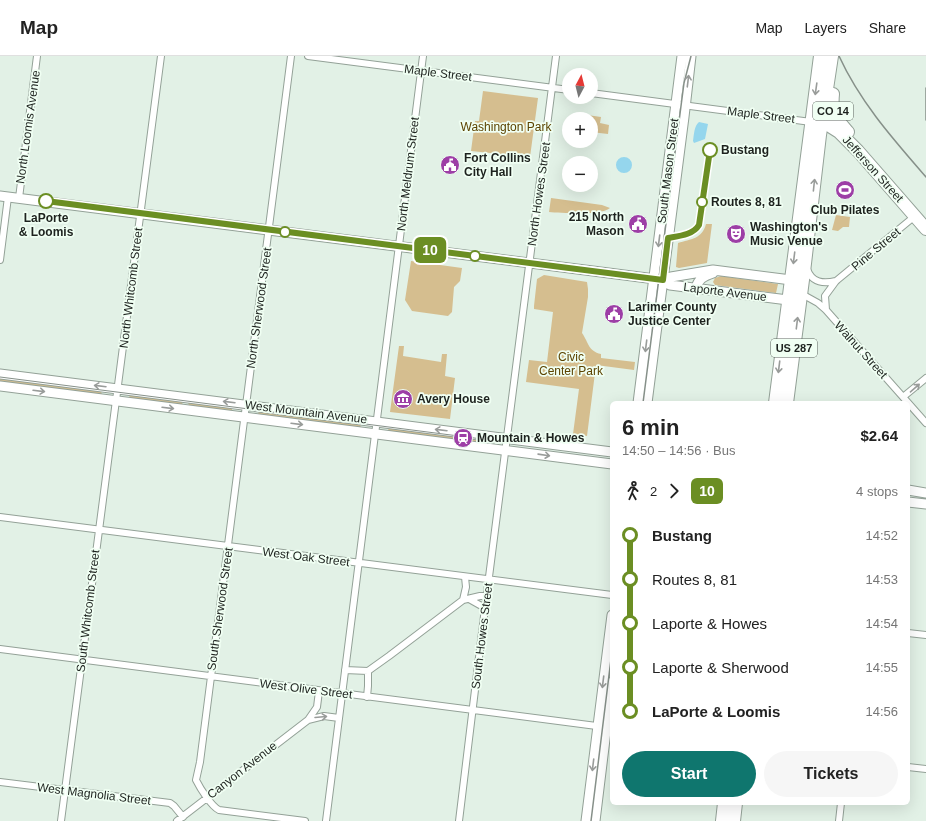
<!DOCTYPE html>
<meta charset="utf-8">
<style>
:root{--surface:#fff;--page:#f6f6f6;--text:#222;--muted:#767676;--line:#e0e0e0;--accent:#0f766e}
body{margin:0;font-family:Helvetica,sans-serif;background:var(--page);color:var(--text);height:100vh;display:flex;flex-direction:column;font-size:15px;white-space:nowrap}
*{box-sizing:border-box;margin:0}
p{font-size:13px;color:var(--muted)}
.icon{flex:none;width:22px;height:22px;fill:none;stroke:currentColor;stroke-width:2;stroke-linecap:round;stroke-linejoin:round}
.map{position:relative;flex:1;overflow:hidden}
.sheet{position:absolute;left:610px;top:345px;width:300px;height:404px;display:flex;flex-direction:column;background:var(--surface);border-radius:6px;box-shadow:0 4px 16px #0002}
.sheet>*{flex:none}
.badge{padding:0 8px;border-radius:6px;font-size:14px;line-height:26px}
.needle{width:26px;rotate:7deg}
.tools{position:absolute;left:562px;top:12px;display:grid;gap:8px}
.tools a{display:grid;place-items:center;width:36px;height:36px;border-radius:50%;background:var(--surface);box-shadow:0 4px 16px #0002;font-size:20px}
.map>.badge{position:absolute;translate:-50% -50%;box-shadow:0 0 0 2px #fff}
.legs{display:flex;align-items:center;gap:6px;height:44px;padding:0 12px;font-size:13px}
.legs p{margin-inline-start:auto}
.head{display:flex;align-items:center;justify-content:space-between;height:68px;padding:0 12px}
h1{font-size:22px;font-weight:700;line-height:30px}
.action{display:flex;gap:8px;margin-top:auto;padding:8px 12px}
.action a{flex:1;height:46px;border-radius:24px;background:var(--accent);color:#fff;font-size:16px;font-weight:700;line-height:46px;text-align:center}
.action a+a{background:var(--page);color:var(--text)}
ul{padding:0 12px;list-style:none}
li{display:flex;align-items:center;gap:14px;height:44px;font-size:15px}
li i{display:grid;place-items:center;width:6px;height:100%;margin:0 5px;background:currentColor}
li i::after{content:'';width:10px;height:10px;margin:-5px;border:3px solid;border-radius:50%;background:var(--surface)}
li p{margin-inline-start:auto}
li:first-child i{background:linear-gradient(#0000 50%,currentColor 0)}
li:last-child i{background:linear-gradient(currentColor 50%,#0000 0)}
header{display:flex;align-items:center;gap:24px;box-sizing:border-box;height:56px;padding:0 20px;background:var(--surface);border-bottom:1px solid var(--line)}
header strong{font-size:19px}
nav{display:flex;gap:22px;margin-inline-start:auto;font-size:14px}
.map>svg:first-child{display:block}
.green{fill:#d5be8f}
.water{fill:#95d6ed}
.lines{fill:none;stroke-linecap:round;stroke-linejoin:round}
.street-casing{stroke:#93a197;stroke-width:8}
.secondary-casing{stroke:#93a197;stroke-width:11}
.highway-casing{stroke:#93a197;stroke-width:14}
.street{stroke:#fff;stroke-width:6}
.secondary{stroke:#fff;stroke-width:9}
.highway{stroke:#fff;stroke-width:12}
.tram{stroke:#869089;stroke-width:1}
.rail{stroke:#869089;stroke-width:1.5}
.oneway{stroke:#999c9a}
.line-1-casing{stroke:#fff;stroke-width:9}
.line-1{stroke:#6b8e23;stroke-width:6}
.stop-1-dot{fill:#fff;stroke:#6b8e23;stroke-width:2}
.labels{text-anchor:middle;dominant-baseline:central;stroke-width:3.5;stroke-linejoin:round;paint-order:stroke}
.shield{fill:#f0fff3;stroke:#5c645e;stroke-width:1}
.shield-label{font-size:11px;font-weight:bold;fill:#1d221e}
.street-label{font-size:12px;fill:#1d221e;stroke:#f0fff3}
.park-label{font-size:12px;fill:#5c4300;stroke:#f0fff3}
.stop-label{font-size:12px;font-weight:bold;fill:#1d221e;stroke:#f0fff3;text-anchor:start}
.poi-label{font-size:12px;font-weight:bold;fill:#1d221e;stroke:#f0fff3;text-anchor:start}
</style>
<header>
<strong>Map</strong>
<nav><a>Map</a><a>Layers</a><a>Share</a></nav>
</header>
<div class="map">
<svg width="926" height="765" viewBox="0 0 926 765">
<rect width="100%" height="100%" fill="#e2f1e6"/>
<!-- green -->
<path class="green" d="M483 35 538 42 530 101 471 95 475 65H479Z
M587 59 601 61 600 67 609 69 608 78 591 76V63H587Z
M551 142 602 149 610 152C600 160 562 157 549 156Z
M836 159 850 161 849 171H843L838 175 832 174Z
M706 168H712L707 207 679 212 676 211 678 187C691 183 702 183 706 168Z
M411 205 462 212 460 225 454 231 452 256 448 260 412 255 405 244Z
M544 219 587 226 588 233V241L582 277C589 287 588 295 601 298V302L635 306 634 314 596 309 587 380 573 378 579 333 526 326 529 304 547 306 553 256 534 253V250L537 223Z
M721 220 778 228 776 237 715 229 713 226 715 222Z
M399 290H404L403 300 441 306 442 298H447L445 320 455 322 450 363 390 356Z
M0 320 101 334 102 340 0 327Z
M130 337 183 345 182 349 129 343Z
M188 346 231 350 232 352V356L189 350Z
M259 354 360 367 361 373 258 359Z
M389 371 485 383 486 389 390 376 388 373Z"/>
<!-- water -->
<path class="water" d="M699 66 708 68 705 83 694 87 693 85C694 79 694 70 699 66Z
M616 109a8 8 0 1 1 16 0a8 8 0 1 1-16 0Z"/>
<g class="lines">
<defs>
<path id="street" d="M291 0 200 706 196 724C200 732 211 750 219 754L305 765
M308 0 569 34
M591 37 811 66
M19 142 37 0
M0 204 8 141
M807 213C812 227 823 228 836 225
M800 237 818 247 826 254 926 367
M826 254 825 240 836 225 915 160
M903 341 926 322
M0 461 612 539
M469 543 485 552
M463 544 466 531 465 521
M908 577 926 579
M0 593 612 672
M345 614 368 615V630L367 641
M368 615 389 600 463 544 480 540H486
M319 635 317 651 308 664 324 660 339 662
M908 711 926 713
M0 726 170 747 174 750 183 761
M61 765 161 0
M177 765 308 664
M326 765 423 0
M459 765 485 552 556 0
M839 765 841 747"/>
<path id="secondary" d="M0 140 593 215 663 224 670 229 788 244
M663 224 671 221 713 214 791 224
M696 232C698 223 704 220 713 217
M0 318 612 396
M0 330 612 408
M638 347 682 0
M647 347 684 61 691 0
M908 434 926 437
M908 446 926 448
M586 765 612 559
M595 765 612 626"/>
<path id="highway" d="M833 38C831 58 836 62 848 76
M814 66 828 69 839 76 858 95 926 173
M775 347 820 0
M787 347 804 216 820 79 832 0
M722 765 724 747
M734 765 736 747"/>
</defs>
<!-- street casing -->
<use href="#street" class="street-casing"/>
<!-- secondary casing -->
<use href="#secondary" class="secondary-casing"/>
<!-- highway casing -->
<use href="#highway" class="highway-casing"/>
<!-- street -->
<use href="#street" class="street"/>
<!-- secondary -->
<use href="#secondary" class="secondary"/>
<!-- highway -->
<use href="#highway" class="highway"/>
<!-- tram -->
<path class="tram" d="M0 321 482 383"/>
<!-- rail -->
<path class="rail" d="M839 0C860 46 893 83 926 121
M926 32V64
M643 347 681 50 684 27 691 0
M591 765 612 595"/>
</g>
<!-- one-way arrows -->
<defs><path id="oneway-shaft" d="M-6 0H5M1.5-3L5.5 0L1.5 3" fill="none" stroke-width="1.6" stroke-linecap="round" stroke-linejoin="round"/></defs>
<g class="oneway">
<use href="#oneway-shaft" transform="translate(688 25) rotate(-83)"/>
<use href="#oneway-shaft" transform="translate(816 33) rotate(98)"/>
<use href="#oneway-shaft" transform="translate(814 129) rotate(-84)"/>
<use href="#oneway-shaft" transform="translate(659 185) rotate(97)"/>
<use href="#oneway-shaft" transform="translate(794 202) rotate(97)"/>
<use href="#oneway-shaft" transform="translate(797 267) rotate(-83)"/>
<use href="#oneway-shaft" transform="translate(646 290) rotate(97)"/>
<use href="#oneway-shaft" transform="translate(779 311) rotate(97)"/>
<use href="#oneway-shaft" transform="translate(100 330) rotate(-173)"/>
<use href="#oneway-shaft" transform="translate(915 332) rotate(-41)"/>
<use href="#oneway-shaft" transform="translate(39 335) rotate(7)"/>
<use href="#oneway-shaft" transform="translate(229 346) rotate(-173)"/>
<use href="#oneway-shaft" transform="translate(168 352) rotate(7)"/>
<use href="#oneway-shaft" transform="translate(297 368) rotate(7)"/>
<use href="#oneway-shaft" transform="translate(441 374) rotate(-173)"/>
<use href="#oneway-shaft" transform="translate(544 399) rotate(8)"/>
<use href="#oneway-shaft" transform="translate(603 626) rotate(97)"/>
<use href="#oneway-shaft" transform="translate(321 661) rotate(-5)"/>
<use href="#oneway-shaft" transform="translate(593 709) rotate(97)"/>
</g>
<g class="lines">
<defs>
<path id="line-1" d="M46 145 663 224 668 182C679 180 693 179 699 169L710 94"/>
</defs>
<!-- line-1 casing -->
<use href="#line-1" class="line-1-casing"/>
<!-- line-1 -->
<use href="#line-1" class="line-1"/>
</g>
<!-- icons -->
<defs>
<symbol id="civic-disc" viewBox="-11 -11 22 22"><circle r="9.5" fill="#9d3ea6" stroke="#f0fff3"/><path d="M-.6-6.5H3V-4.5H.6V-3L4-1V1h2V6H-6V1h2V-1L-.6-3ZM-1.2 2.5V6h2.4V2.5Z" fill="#fff"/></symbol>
<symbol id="stadium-disc" viewBox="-11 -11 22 22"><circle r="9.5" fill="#9d3ea6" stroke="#f0fff3"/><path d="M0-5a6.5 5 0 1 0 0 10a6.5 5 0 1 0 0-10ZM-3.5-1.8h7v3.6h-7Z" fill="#fff"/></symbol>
<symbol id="theatre-disc" viewBox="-11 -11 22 22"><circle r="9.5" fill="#9d3ea6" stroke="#f0fff3"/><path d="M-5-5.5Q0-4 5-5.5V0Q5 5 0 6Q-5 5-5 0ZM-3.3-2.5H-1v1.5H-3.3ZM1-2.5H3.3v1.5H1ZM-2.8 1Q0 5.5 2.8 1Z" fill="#fff"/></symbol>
<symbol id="museum-disc" viewBox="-11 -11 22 22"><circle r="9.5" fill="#9d3ea6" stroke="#f0fff3"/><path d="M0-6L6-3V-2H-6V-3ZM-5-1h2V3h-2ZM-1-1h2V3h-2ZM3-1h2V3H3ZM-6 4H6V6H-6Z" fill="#fff"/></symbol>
<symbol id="station-disc" viewBox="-11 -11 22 22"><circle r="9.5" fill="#9d3ea6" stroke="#f0fff3"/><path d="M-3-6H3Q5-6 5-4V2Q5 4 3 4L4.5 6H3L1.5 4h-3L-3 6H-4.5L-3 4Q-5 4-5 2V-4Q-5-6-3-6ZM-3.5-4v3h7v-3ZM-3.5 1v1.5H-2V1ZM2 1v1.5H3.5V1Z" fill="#fff"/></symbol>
</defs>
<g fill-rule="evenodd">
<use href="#civic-disc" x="439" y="98" width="22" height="22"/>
<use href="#stadium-disc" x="834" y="123" width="22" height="22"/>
<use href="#civic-disc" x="627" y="157" width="22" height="22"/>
<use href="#theatre-disc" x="725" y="167" width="22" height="22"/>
<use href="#civic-disc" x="603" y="247" width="22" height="22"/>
<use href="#museum-disc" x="392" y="332" width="22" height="22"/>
<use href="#station-disc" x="452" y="371" width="22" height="22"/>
</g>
<!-- markers -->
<g class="stop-1-dot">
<circle cx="710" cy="94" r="7"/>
<circle cx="46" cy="145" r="7"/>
<circle cx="702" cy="146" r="5"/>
<circle cx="285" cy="176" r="5"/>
<circle cx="475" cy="200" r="5"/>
</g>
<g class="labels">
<!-- shield labels -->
<g class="shield">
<rect x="813" y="46" width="40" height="18" rx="3"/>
<rect x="771" y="283" width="46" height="18" rx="3"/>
</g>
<g class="shield-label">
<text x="833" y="55">CO 14</text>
<text x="794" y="292">US 287</text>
</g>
<!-- street labels -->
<g class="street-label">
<text transform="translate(438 17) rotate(7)">Maple Street</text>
<text transform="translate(761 59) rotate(7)">Maple Street</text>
<text transform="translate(28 71) rotate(-82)">North Loomis Avenue</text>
<text transform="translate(873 113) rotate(48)">Jefferson Street</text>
<text transform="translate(668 115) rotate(-83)">South Mason Street</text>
<text transform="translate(408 118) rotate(-83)">North Meldrum Street</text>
<text transform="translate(539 138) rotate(-82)">North Howes Street</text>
<text transform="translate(876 193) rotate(-40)">Pine Street</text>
<text transform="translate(131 232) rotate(-83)">North Whitcomb Street</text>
<text transform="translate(725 236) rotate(7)">Laporte Avenue</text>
<text transform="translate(259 252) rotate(-82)">North Sherwood Street</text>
<text transform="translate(861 294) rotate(48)">Walnut Street</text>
<text transform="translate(306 356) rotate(7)">West Mountain Avenue</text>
<text transform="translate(306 501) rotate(7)">West Oak Street</text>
<text transform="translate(220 553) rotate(-82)">South Sherwood Street</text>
<text transform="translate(88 555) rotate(-83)">South Whitcomb Street</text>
<text transform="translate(482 580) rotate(-83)">South Howes Street</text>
<text transform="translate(306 633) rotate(7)">West Olive Street</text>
<text transform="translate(242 714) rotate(-38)">Canyon Avenue</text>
<text transform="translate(94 738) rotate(7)">West Magnolia Street</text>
</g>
<!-- park labels -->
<g class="park-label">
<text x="506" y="71">Washington Park</text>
<text x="571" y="301">Civic<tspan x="571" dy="14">Center Park</tspan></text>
</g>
<!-- stop labels -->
<g class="stop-label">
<text x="721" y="94">Bustang</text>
<text x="711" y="146">Routes 8, 81</text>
<text x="46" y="162" text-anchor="middle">LaPorte<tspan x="46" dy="14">&amp; Loomis</tspan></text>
</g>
<!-- poi labels -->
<g class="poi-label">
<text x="464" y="102">Fort Collins<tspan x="464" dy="14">City Hall</tspan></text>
<text x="845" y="154" text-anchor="middle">Club Pilates</text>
<text x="624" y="161" text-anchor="end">215 North<tspan x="624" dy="14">Mason</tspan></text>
<text x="750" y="171">Washington's<tspan x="750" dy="14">Music Venue</tspan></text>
<text x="628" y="251">Larimer County<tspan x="628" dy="14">Justice Center</tspan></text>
<text x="417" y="343">Avery House</text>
<text x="477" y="382">Mountain &amp; Howes</text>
</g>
</g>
</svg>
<div class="tools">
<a><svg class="needle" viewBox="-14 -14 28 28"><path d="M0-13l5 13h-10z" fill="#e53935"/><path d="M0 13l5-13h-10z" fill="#767676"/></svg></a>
<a>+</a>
<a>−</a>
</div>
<b class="badge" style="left:430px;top:194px;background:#6b8e23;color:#fff">10</b>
<section class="sheet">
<div class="head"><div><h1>6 min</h1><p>14:50 – 14:56 · Bus</p></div><b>$2.64</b></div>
<div class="legs"><svg class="icon" aria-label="walk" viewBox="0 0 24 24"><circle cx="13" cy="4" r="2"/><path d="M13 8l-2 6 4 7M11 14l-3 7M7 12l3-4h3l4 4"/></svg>2<svg class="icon" aria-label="forward" viewBox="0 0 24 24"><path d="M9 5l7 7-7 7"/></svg><b class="badge" style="background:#6b8e23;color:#fff">10</b><p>4 stops</p></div>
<ul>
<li><i style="color:#6b8e23"></i><b>Bustang</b><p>14:52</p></li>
<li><i style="color:#6b8e23"></i><span>Routes 8, 81</span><p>14:53</p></li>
<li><i style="color:#6b8e23"></i><span>Laporte &amp; Howes</span><p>14:54</p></li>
<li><i style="color:#6b8e23"></i><span>Laporte &amp; Sherwood</span><p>14:55</p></li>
<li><i style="color:#6b8e23"></i><b>LaPorte &amp; Loomis</b><p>14:56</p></li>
</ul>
<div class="action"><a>Start</a><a>Tickets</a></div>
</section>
</div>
